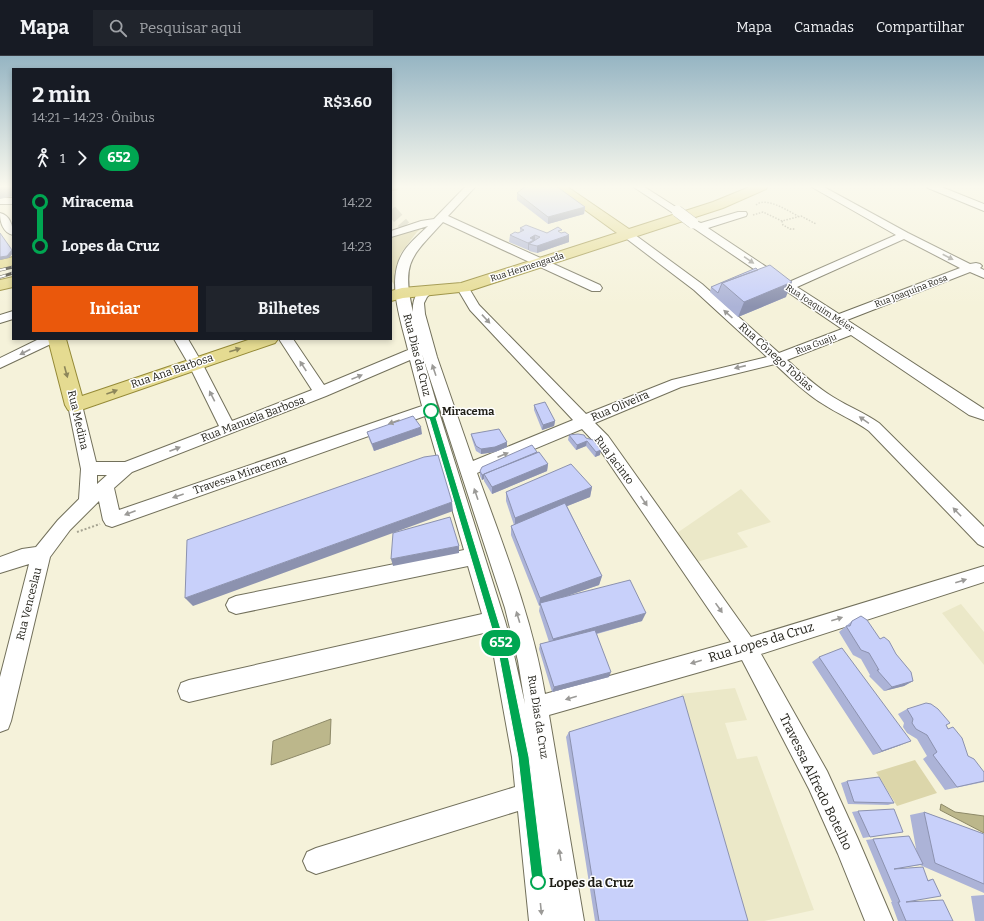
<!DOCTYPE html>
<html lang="pt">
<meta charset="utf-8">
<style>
:root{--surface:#171b24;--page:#20242c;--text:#f1f3f6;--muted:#9ea1a6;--line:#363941;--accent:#ea580c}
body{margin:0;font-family:Bitter,serif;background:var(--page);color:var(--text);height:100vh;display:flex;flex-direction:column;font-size:15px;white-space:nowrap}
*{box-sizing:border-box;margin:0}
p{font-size:13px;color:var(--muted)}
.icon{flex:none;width:22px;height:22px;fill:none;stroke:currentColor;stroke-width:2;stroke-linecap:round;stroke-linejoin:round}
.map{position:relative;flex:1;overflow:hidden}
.details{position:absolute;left:12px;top:12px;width:380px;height:272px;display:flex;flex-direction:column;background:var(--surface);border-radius:0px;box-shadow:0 2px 6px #0003}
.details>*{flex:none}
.badge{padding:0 8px;border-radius:13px;font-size:14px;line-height:26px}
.map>.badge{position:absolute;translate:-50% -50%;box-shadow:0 0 0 2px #fff}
.legs{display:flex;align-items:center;gap:6px;height:44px;padding:0 20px;font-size:13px}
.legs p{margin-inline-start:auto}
.summary{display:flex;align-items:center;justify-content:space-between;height:68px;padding:0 20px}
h1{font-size:22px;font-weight:700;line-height:30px}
.button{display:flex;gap:8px;margin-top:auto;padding:8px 20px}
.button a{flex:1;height:46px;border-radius:0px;background:var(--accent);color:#fff;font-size:16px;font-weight:700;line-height:46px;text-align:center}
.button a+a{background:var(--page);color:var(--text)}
ul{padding:0 20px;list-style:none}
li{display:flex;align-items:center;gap:14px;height:44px;font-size:15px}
li i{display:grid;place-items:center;width:6px;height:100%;margin:0 5px;background:currentColor}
li i::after{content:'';width:10px;height:10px;margin:-5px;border:3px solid;border-radius:50%;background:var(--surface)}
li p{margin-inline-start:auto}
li:first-child i{background:linear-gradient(#0000 50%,currentColor 0)}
li:last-child i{background:linear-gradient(currentColor 50%,#0000 0)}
header{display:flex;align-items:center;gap:24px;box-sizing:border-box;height:56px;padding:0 20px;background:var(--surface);border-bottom:1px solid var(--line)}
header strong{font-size:19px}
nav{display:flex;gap:22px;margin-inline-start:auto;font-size:14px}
.search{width:280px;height:36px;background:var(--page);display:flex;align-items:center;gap:10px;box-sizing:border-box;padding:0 14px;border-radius:0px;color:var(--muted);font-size:15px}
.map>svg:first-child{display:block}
.built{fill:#ebe8c8}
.green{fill:#dcd6aa}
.water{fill:#bcb78b;stroke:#8d8968}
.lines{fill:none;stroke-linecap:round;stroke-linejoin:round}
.minor-tunnel{stroke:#cac8b3;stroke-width:11;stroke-dasharray:11 5.5;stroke-linecap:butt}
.minor-casing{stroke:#72705b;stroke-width:2}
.major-casing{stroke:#958a37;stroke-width:2}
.path-far1{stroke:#a5a391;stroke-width:1.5;stroke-dasharray:1.5 1.5;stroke-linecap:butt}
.path{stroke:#a5a391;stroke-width:2;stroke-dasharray:2 2;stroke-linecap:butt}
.minor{fill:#fff;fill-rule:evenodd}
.major{fill:#e5db91;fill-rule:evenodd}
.rail-casing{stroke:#3f3d33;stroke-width:3}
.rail{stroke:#fefefe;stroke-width:2;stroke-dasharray:6;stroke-linecap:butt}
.minor-bridge-casing{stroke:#72705b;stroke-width:12;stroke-linecap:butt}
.minor-bridge{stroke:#fff;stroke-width:11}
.wall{fill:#acb3d7}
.shaded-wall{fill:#8c92af}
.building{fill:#c8d0fa;stroke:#8c92af}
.oneway{fill:#9b9a97}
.oneway2{fill:#8c865a}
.line-1{fill:#00a651;stroke:#fff}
.stop-1-dot{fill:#fff;stroke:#00a651;stroke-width:2}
.labels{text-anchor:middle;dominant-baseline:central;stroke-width:3;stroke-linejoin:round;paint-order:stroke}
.far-street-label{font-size:9px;fill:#201f17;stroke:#fefefe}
.street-label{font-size:11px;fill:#201f17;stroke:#fefefe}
.stop-label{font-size:11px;font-weight:bold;fill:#201f17;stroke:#fefefe;text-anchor:start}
.near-street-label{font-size:13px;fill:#201f17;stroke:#fefefe}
.near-stop-label{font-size:13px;font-weight:bold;fill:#201f17;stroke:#fefefe;text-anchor:start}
</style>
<header>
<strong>Mapa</strong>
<div class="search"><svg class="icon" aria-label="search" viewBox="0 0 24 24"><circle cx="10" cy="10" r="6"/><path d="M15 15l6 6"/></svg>Pesquisar aqui</div>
<nav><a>Mapa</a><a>Camadas</a><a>Compartilhar</a></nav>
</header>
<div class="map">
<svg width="984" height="865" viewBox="0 0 984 865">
<rect width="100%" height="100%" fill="#f5f2da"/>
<!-- built -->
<path class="built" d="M741 433 771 466 737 477 748 491 697 506 677 477Z
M961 548 984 576V609L942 557Z
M735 632 747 664 725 667 737 703 757 700 814 854 764 865H740L681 638Z"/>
<!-- green -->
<path class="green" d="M425 170 417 176 400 198 397 233 391 224V180Z
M915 704 937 737 897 750 876 716Z"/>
<!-- water -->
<path class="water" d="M331 663 330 688 271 709 273 685Z
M941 748 955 756 984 760V777L940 754Z"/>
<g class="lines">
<!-- minor-tunnel -->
<path class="minor-tunnel" d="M391 154 405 170"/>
<defs>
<path id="minor" d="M466 130H476L448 160 600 229 602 232 600 235H592L443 166C411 201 401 206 413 256 412 245 417 229 431 232L433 235 427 241 424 247 425 258 437 301 473 405 573 364 470 254 457 232 459 229H467L479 249 586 358 672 324 767 301 694 234 623 180 622 178 623 176H631L702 228 779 297 842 273 689 169 688 167 689 165 693 164 701 167 738 156H746L747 158 746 160 708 172 789 226 896 179 810 130H822L908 177 970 208 976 207 980 208 982 210 980 212 984 214V222L970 216 847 264 984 353V364L969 359 851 279 787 304C802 317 816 331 833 341 849 351 865 357 879 367L984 471V491L978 488 869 375C854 364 838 358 823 348 805 337 790 322 775 308L681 331 595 367 608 380 751 581 984 510V526L761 598 827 715 858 783 893 865H865L838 798 809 733 742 604 549 659 584 865H529L518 755 316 818 307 814 303 805 307 796 316 792 515 731 512 701 492 590 488 576 189 646 181 643 178 635 181 627 189 624 482 558 468 510 236 558 229 555 226 549 229 543 236 540 464 494 425 360 112 471 106 469 103 464 99 445 70 474 50 501 11 665 8 673 0 676V621L29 508 0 517V501L22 493 36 491 58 464 79 443 81 413 68 349 70 345 75 344 80 345 82 349 96 406H125L219 370 188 307 174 283H188L202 307 232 365 312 334 279 283H293L324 329 408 294C401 264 385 223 404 195 410 186 420 178 428 170L391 181V175L421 165 434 163ZM904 183 960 212 839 258 797 231ZM422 298 505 552 518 605 525 648 512 590 505 565 438 353ZM410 304 422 350 119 454 114 432 132 416 326 340ZM582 373 596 388 731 586 545 638C532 561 503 489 477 417ZM97 419H107L97 428Z
M632 130H643L682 155 681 157H673Z
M926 130H939L984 148V155L928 132Z
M0 142H13V148H0Z
M0 157C10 159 13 170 13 179 3 177 0 166 0 157Z
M13 255V263L0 267V259Z
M39 283H57L55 286 0 312V302Z"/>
<path id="major" d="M391 130H399L397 133 391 134Z
M552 130H566L629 173 713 146 752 130H768L766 133 723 152 469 235 403 242 391 245V235L402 232 461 227 617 177Z
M13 201V210L0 213V204Z
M13 221V231L0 234V224Z
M48 283H66L82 340 251 283H278L275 287 75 356 68 354 65 349Z"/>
</defs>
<!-- minor casing -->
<use href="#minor" class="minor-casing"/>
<!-- major casing -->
<use href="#major" class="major-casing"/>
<!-- path-far1 -->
<path class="path-far1" d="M756 149C766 140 788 155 798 160
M753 159 763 156 782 165 801 160 816 168
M782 165 783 169 790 173H795"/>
<!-- path -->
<path class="path" d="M77 476 100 468"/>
<!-- minor -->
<use href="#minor" class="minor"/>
<!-- major -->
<use href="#major" class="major"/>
<defs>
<path id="rail" d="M0 214 13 211
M0 221 13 217"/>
</defs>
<!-- rail casing -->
<use href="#rail" class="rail-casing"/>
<!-- rail -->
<use href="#rail" class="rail"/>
<defs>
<path id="minor-bridge" d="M677 155 693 167"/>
</defs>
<!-- minor-bridge casing -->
<use href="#minor-bridge" class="minor-bridge-casing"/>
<!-- minor-bridge -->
<use href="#minor-bridge" class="minor-bridge"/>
</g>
<!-- wall -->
<path class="wall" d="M559 130V132L585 151 584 158 548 168 517 144V137Z
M520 172 547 177H562L569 179V186L537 197 529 195V194H528L509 186 510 179 520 176Z
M756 212 786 241 738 261 710 236 711 231Z
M534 349 555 365 554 370 542 374 534 354Z
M367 376 422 378 374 395 369 383Z
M471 378 507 391 495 396 481 398 476 395 472 383Z
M569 379H584L600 399 595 401 586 390 576 394 568 384Z
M537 396 548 408 547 415 492 438 484 425V423L482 424 480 420V415Z
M592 431 590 441 567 450 602 520 599 529 563 541 642 565 597 578 609 621 552 636 539 593 540 588 549 586 539 555 540 549 539 550 511 479V470L514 469 506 445V436Z
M852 565 880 583 896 598 913 625 904 630 884 635 869 620 870 619 861 603 853 599 839 576Z
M819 601 901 689 873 699 812 606Z
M907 653 946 669 968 700 984 716V726L945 734 923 703 927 700 917 683 907 677 903 671 904 667 898 658Z
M569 676 748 865H595L566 681Z
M847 725 894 747 888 749 848 748 841 727Z
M858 755 896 777 863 782 852 756Z
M924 756 984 778V837L920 809 894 813 928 824 933 823 907 845 953 865H898L891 846H892L866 784 873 783 917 798 910 759Z
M984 839V865H975L971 840Z"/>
<!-- shaded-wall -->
<path class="shaded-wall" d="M10 130H13V140L0 143V132Z
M585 151 584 158 548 168V161Z
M535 179V186L529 188V194H528V187L530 182Z
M569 179V186L537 197V190Z
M12 194 13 197 9 202 0 204V201Z
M792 226 786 241 738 261 744 246Z
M555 365 554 370 542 374 543 369Z
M421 371 422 378 374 395 372 388Z
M587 385 586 390 576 394 577 389Z
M507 386V391L495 396 481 398V393Z
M601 394 600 399 595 401 596 396Z
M548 408 547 415 492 438V431Z
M484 418V423L482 424V419Z
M592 431 590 441 515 471V462Z
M452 446 453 455 193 550 185 542Z
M459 490V497L393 510 391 503Z
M602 520 599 529 541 549 540 547V549L539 550 540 542Z
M646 557 642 565 551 590 553 583Z
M611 616 609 621 552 636 554 631Z
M913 625 904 630 884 635 892 631Z
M911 685 901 689 873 699 882 695Z"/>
<!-- building -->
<path class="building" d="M0 130H10L0 132Z
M526 130H558H556L585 151 548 161 517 137Z
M526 169 547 177 558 171 562 174 558 175 561 177 565 176 569 179 537 190 529 188 540 181 535 179 530 182 534 184 528 187 510 179 515 176 518 177 524 174 520 172Z
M0 177 12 194 7 200 0 201Z
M770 209 792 226 744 246 722 227Z
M756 212 758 214 722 227 718 237 711 231Z
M545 346 555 365 543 369 534 349Z
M413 360 421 371 372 388 367 376Z
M499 373 507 386 495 391 481 393 476 390 471 378Z
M578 378 584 379 586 382 593 384 601 394 596 396 587 385 577 389 569 379Z
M532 389 537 396 482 419 480 415 482 411Z
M539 396 548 408 492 431 484 418Z
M438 399 452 446 185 542 187 484 424 401Z
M571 408 592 431 515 462 506 436Z
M565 447 602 520 540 542 511 470Z
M450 461 459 490 391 503 393 477Z
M630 524 646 557 553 583 540 547Z
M861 560 867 564 880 583 884 581 889 585 896 598 911 616 913 625 892 631 877 614H879L869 597 861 594 846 570H850L852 565Z
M595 574 611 616 554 631 540 588Z
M842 592 911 685 882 695 819 601Z
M683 640 748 865H599L569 676Z
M926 647 931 648 938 653 950 667 946 669 948 673 953 671 962 682 968 700 974 703 984 716V725L957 731 933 699 937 696 927 679 916 673 912 667 913 663 907 653Z
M879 721 894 747 854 746 847 725Z
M894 753 903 776 870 781 858 755Z
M924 756 984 778V828L935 807Z
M909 780 923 808 894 813 923 811 928 825 933 823 941 840 906 846 943 844 953 865H906L898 846H900L873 783Z"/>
<!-- one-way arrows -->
<defs><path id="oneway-solid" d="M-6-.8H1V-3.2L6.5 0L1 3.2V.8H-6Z"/></defs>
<g class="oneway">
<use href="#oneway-solid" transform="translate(948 201) rotate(27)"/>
<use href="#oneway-solid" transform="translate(749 204) rotate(34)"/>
<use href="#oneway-solid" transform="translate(728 258) rotate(-138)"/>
<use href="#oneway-solid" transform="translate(486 263) rotate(47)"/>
<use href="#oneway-solid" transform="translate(25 296) rotate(153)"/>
<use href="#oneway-solid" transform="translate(303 310) rotate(-123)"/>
<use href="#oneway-solid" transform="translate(740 311) rotate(167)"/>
<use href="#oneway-solid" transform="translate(434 314) rotate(-109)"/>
<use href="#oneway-solid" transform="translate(357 321) rotate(-22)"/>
<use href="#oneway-solid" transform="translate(212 340) rotate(-117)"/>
<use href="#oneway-solid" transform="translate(864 364) rotate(-145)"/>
<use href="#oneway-solid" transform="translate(394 366) rotate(161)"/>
<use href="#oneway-solid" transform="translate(175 393) rotate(-21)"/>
<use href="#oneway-solid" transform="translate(503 399) rotate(-23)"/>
<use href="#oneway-solid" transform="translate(476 438) rotate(-109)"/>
<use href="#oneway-solid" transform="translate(178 440) rotate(161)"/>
<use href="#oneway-solid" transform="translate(644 445) rotate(56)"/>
<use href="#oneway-solid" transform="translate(957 456) rotate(-134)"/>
<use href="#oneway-solid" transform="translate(130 457) rotate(159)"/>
<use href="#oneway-solid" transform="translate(961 525) rotate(-17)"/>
<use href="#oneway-solid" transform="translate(719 552) rotate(55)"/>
<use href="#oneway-solid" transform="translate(518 561) rotate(-107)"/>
<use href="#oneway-solid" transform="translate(837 563) rotate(-17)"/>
<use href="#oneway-solid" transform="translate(696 606) rotate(164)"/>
<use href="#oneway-solid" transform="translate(571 642) rotate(164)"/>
<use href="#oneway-solid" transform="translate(560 799) rotate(-99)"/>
<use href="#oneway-solid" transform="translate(541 853) rotate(84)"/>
</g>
<g class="oneway2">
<use href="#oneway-solid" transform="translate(235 294) rotate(-18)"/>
<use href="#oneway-solid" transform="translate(66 316) rotate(75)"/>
<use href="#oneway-solid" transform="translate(112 336) rotate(-20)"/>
</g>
<!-- sky -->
<linearGradient id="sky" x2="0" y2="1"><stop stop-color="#96b5c3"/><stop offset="0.52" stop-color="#faf9ee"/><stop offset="1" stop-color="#faf9ee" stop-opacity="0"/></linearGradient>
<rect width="984" height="251" fill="url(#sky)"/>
<!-- line-1 -->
<path class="line-1" d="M431 352 434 355 506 590 529 701 544 826 543 830 538 832 534 830 532 826 518 701 497 590 427 355Z"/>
<!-- markers -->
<g class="stop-1-dot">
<circle cx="431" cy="355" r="7"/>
<circle cx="538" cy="826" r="7"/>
</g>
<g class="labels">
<!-- far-street labels -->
<g class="far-street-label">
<text transform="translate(527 211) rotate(-18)">Rua Hermengarda</text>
<text transform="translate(911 235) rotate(-21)">Rua Joaquina Rosa</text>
<text transform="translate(820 252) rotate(33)">Rua Joaquim Méier</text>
<text transform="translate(816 288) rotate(-21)">Rua Guaju</text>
</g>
<!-- street labels -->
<g class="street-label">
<text transform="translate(417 299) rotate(76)">Rua Dias da Cruz</text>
<text transform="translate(776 301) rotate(42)">Rua Cônego Tobias</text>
<text transform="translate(172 315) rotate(-19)">Rua Ana Barbosa</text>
<text transform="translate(620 350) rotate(-23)">Rua Oliveira</text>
<text transform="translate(253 363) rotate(-21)">Rua Manuela Barbosa</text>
<text transform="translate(78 364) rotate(77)">Rua Medina</text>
<text transform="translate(614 404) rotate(53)">Rua Jacinto</text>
<text transform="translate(240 419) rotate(-19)">Travessa Miracema</text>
<text transform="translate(29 548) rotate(-76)">Rua Venceslau</text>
<text transform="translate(538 661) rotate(81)">Rua Dias da Cruz</text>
</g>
<!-- stop labels -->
<g class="stop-label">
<text x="442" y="355">Miracema</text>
</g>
<!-- near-street labels -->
<g class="near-street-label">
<text transform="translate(761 586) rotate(-17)">Rua Lopes da Cruz</text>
<text transform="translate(816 726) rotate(64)">Travessa Alfredo Botelho</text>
</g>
<!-- near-stop labels -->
<g class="near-stop-label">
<text x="549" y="826">Lopes da Cruz</text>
</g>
</g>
</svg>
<b class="badge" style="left:501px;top:587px;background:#00a651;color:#fff">652</b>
<section class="details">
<div class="summary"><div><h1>2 min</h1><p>14:21 – 14:23 · Ônibus</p></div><b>R$3.60</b></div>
<div class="legs"><svg class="icon" aria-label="walk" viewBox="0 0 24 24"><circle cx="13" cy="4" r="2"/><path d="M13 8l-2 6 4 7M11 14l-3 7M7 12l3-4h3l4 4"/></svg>1<svg class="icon" aria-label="forward" viewBox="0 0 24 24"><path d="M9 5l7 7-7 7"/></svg><b class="badge" style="background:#00a651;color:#fff">652</b></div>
<ul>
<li><i style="color:#00a651"></i><b>Miracema</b><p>14:22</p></li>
<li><i style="color:#00a651"></i><b>Lopes da Cruz</b><p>14:23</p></li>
</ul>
<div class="button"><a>Iniciar</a><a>Bilhetes</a></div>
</section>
</div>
